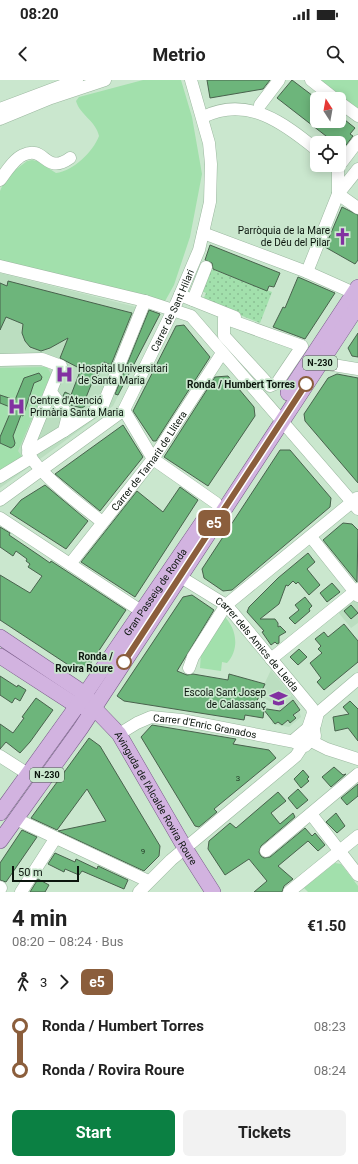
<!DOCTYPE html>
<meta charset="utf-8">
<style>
:root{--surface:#fff;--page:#f2f2f2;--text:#222;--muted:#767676;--accent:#0b8043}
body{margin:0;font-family:Roboto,sans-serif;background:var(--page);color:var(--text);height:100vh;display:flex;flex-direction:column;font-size:15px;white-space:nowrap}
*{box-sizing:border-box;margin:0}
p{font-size:13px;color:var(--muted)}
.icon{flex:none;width:22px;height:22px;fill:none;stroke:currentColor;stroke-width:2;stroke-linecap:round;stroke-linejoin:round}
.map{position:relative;height:812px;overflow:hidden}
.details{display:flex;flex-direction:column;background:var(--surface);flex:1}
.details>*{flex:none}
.badge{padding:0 8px;border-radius:6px;font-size:14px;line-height:26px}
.needle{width:26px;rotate:349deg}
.fabs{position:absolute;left:310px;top:12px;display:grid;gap:8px}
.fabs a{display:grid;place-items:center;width:36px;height:36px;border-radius:6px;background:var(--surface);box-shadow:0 2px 10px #0003;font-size:20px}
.scale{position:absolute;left:12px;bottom:10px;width:67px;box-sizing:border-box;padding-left:4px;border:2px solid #0b150d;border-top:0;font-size:11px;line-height:14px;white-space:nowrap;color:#0b150d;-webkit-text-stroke:3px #cae7ce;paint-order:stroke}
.map>.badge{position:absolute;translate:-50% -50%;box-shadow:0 0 0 2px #fff}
.legs{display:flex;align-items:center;gap:6px;height:44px;padding:0 12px;font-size:13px}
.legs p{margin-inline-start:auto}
.summary{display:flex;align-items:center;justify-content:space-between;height:68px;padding:0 12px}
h1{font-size:22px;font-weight:700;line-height:30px}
.primary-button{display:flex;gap:8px;margin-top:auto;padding:8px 12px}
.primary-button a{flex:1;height:46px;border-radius:6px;background:var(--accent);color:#fff;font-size:16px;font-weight:700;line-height:46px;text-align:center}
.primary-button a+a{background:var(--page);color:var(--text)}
ul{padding:0 12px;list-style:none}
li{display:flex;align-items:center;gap:14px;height:44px;font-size:15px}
li i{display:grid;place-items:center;width:6px;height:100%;margin:0 5px;background:currentColor}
li i::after{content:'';width:10px;height:10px;margin:-5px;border:3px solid;border-radius:50%;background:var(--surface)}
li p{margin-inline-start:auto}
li:first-child i{background:linear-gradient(#0000 50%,currentColor 0)}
li:last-child i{background:linear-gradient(currentColor 50%,#0000 0)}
.status{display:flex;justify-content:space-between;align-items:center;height:28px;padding:0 20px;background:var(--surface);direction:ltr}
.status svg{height:11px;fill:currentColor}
header{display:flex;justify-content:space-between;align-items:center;height:52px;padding:0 12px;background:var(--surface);font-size:18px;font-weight:700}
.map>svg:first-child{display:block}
.built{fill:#bbdec0}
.green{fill:#a2e0ac}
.garden{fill:url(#garden-dots)}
.building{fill:#6db57b;stroke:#49624d}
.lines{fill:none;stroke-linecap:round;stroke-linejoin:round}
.minor-casing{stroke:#9bb79f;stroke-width:13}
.major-casing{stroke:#795b89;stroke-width:16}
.minor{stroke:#fff;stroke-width:12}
.major{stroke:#d2b3e0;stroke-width:15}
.line-1-casing{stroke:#fff;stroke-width:9}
.line-1{stroke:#8b5e3c;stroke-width:6}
.stop-1-dot{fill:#fff;stroke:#8b5e3c;stroke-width:2}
.labels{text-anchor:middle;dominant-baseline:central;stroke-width:3.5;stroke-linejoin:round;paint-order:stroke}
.number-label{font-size:8px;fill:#243d28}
.shield{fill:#cae7ce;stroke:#445447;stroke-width:1}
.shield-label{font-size:9px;font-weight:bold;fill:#0b150d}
.poi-label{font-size:10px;fill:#0b150d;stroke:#cae7ce;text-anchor:end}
.street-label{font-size:10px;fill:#0b150d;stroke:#cae7ce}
.stop-label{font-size:10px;font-weight:bold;fill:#0b150d;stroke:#cae7ce;text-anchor:end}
</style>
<div class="status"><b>08:20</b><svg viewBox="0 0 49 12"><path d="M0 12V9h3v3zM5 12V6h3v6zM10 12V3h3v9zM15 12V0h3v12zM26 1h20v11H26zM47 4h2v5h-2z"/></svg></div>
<header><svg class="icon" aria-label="back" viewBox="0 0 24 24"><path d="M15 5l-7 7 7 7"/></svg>Metrio<svg class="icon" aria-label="search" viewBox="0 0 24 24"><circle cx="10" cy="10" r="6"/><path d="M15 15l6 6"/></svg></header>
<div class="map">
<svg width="358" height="812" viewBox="0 0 358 812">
<defs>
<pattern id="garden-dots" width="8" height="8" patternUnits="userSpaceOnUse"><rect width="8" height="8" fill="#a2e0ac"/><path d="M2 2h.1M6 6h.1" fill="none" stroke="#8abf93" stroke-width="1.8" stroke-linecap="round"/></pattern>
</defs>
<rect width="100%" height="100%" fill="#cae7ce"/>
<!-- built -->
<path class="built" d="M0 193 160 233 113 326 0 408Z
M355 519 358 523V543L351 548 338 532Z
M271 590 299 624 298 626 301 637 289 647 272 644V637L279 632V627L259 615Z"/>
<!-- green -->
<path class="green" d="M143 0H181L192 37 202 94 190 157 174 205 164 223 0 182V111L6 97 27 81 32 80 37 81 56 93C73 91 93 72 99 56 96 41 80 35 76 21L79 17Z
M320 0H358V29Z
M47 287 51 294 18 371 25 381 0 398V288Z
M223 535C237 548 240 569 227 583L222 582 221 591 200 588 201 573Z
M335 783 341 784 358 806V812H308L304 808Z"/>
<!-- garden -->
<path class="garden" d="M209 188 272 212 260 243 203 220 206 213 199 210Z"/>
<!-- building -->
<path class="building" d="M207 0H270L263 9 210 18Z
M292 0 317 19H313L317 22V41L343 42 345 40 355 48 350 54 353 56 343 69 339 66V63H335L277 18Z
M342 127 358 135V180L355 184 325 167Z
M210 165 280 193 274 207 269 206 267 211 213 189 212 183 205 180Z
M298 197 335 213 305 259 273 247 283 227 285 228Z
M8 201 132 233 111 285 104 282 98 296 95 295 85 320V326L82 328 70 325 63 316 65 312 71 315 81 289 60 278 68 258 50 268 41 271 30 267 25 261 22 253 23 244 6 237 0 250V203L7 206Z
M149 230 160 234 118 315 115 314Z
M184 245 210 277 156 361H153L133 331 176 246Z
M358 253V277L352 276 348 268Z
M39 293 42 297 41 300 34 303 23 336 21 335 13 356 15 363 14 366 11 368 0 363V357L11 331 9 330 10 327 0 323V315L15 320 24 298Z
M337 294 358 298V403L305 341 304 334 328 298Z
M228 296 254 327 255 336 208 406 164 377 215 297Z
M123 345 143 377 100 431 55 394Z
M280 370H290L331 418 330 427 232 510 223 511 204 498 202 489Z
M45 405 88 441 66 469 10 433 21 420Z
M180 407 198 420 135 517 81 482 137 411 163 432Z
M343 443 352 444 358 450 357 502 323 460Z
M0 447 10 453 9 455 40 476 50 483 51 481 126 530 86 590 79 592 0 540V495L30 513 42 496 28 487 30 484 26 481 27 479 16 471 13 476 0 467Z
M308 473 315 482 307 489 320 505 309 515 298 502 296 504 293 501 288 506 286 505 279 524 260 539H275L278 543V547L280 546 286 552 279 556V563L277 564 275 562 271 565 262 552 264 551 247 532 249 527 278 498Z
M332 503 340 512 327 522 320 513Z
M192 515 214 530 177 591 187 595 193 594 228 600 229 594 265 604 254 627 280 631 293 620 300 630 293 635 296 638 290 643 288 640 282 645 278 642 275 644 264 630 263 638 245 635 244 640 124 621 117 616 183 517Z
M305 517 312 526 309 529 310 531 295 544 289 538 299 530 295 525Z
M351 525 358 533 351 539 344 531Z
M344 544 358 561V582L324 610 317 602 321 598 310 583 322 573 318 569 321 566 315 559 324 552 328 557Z
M299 569 307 577 298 585 290 577Z
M0 596 17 607 18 605 26 610 20 621 15 618 12 623 0 615Z
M36 618 53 630 30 662 20 673 6 662 0 669V644L13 653 24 638 22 637Z
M350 621 358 629V661L348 648 335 651 333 637 349 634 343 627Z
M152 645 236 659 233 664 269 670 276 678 214 729 217 732 199 747 195 746 141 657Z
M89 658 100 666 160 766 159 776 144 791 58 751 106 741 87 709 57 750 31 738Z
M334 687 343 695 346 694 331 707 322 697Z
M303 690 309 697 307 699 309 701 301 708 294 699Z
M358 704V716L347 725 341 718Z
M298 709 308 720 297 729 288 718Z
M278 712 286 721 271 733 280 744 293 733 295 737 261 766 259 772 261 776 264 778 270 777 305 748 312 756 315 753 325 765 318 771 308 761 278 786 293 799 284 806 282 812H254L267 801 249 779 225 795 208 769 209 761 230 743 236 748Z
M336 733 345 746 337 753 326 742Z
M22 750 37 757 6 802 0 800V783Z
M55 773 75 782 76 779 97 789 98 786 128 800 124 809 82 791 79 795 65 789 64 792 48 784Z
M38 799 49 805 45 812H30Z"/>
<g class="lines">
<defs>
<g id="minor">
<path d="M311 0 335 19"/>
<path d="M339 22 358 36"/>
<path d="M260 25 279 0"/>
<path d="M0 29 77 0"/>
<path d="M203 37C247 15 284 43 317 70"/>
<path d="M0 39 51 18 105 0"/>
<path d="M339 83 342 82 358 61"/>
<path d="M338 85V114L358 128"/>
<path d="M0 100C6 92 14 79 23 75 45 64 45 96 70 78"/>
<path d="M203 153 307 192 354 213"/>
<path d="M0 186 145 221 191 236 358 429"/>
<path d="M307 192 338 114 358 89"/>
<path d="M180 215 235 237"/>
<path d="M193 220 206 187"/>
<path d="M224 238 302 266 277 303 270 306 224 256Z"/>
<path d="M0 280 42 279 61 286 28 367C26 386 87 429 102 442"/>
<path d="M321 283 358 289"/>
<path d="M124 330 153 379 216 423"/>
<path d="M64 351 103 325 145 221"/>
<path d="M28 373 64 351 68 335 51 312"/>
<path d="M0 397 31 378"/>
<path id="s1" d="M0 420 124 330 176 224 199 170 210 122 211 84 209 63 191 0"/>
<path d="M0 438 141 531"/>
<path d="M311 457 358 516"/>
<path id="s2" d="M70 484 153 379 222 273"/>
<path id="s3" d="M179 496 226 525 234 534 312 628 313 633 308 648"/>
<path d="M271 579 358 509"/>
<path d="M189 588 193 577 226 525 357 418"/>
<path d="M315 645 318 633 358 599"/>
<path d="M308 648 314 650 315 656 305 666 301 667 295 662V659Z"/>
<path id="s4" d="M119 654 137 643 151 637 182 640 295 662"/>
<path d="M311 661 327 669 358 679"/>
<path d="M0 676 28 694"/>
<path d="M311 734 358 795"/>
<path d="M16 739 148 801"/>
<path d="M266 771 358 694"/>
<path d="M0 807 1 808"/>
<path d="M21 812 55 759"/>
<path d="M139 812 171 780 296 676 302 667"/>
<path d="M289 812 358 756"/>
</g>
<g id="major">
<path d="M288 313 358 207"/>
<path id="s5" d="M0 557 85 614 94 628 119 654 185 768 213 812"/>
<path d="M0 576 77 626 87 627"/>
<path id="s6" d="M0 733 77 626 206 437"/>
<path d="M0 761 81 648 358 226"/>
</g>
</defs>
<!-- minor casing -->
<use href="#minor" class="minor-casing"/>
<!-- major casing -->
<use href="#major" class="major-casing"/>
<!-- minor -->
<use href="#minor" class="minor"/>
<!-- major -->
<use href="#major" class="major"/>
</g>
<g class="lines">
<defs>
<path id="line-1" d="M124 582 306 304"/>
</defs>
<!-- line-1 casing -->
<use href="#line-1" class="line-1-casing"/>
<!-- line-1 -->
<use href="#line-1" class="line-1"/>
</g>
<!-- icons -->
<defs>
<symbol id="church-bare" viewBox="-9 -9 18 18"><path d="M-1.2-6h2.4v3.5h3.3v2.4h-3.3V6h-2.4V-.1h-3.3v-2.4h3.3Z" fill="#8231a1" stroke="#cae7ce" stroke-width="2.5" paint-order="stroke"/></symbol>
<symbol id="hospital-bare" viewBox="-9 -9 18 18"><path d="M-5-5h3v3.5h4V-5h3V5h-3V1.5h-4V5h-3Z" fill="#8231a1" stroke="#cae7ce" stroke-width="2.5" paint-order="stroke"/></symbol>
<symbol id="school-bare" viewBox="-9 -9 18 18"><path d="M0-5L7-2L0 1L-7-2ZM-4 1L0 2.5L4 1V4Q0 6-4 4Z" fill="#8231a1" stroke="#cae7ce" stroke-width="2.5" paint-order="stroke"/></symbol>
</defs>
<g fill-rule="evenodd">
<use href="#church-bare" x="330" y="144" width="25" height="25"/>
<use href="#hospital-bare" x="52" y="282" width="25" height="25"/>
<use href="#hospital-bare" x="4" y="314" width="25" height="25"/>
<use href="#school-bare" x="266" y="606" width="25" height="25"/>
</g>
<!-- markers -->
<g class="stop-1-dot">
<circle cx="306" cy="304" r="7"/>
<circle cx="124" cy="582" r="7"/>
</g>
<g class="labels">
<!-- number labels -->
<g class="number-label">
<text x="238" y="698">3</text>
<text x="143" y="771">9</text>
</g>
<!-- shield labels -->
<g class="shield">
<rect x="303" y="276" width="34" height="14" rx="3"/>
<rect x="30" y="688" width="34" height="14" rx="3"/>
</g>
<g class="shield-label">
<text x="320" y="283">N-230</text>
<text x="47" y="695">N-230</text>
</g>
<!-- poi labels -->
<g class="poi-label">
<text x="330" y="150">Parròquia de la Mare<tspan x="330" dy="12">de Déu del Pilar</tspan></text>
<text x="78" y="288" text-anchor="start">Hospital Universitari<tspan x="78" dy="12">de Santa Maria</tspan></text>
<text x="30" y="320" text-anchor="start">Centre d'Atenció<tspan x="30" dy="12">Primària Santa Maria</tspan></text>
<text x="266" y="612">Escola Sant Josep<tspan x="266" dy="12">de Calassanç</tspan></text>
</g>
<!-- street labels -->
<g class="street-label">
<text stroke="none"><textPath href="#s1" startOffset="264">Carrer de Sant Hilari</textPath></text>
<text stroke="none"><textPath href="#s2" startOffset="130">Carrer de Tamarit de Llitera</textPath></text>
<text stroke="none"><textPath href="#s6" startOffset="270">Gran Passeig de Ronda</textPath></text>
<text stroke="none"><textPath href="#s3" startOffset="105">Carrer dels Amics de Lleida</textPath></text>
<text stroke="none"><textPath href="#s4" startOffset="91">Carrer d'Enric Granados</textPath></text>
<text stroke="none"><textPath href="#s5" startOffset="229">Avinguda de l'Alcalde Rovira Roure</textPath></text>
</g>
<!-- stop labels -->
<g class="stop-label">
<text x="295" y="304">Ronda / Humbert Torres</text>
<text x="113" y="576">Ronda /<tspan x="113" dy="12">Rovira Roure</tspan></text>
</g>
</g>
</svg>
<div class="fabs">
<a><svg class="needle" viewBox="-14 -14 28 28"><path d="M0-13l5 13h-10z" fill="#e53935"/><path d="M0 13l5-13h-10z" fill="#767676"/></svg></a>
<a><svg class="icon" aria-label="locate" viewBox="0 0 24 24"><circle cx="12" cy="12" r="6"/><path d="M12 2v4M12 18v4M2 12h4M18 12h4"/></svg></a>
</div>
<div class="scale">50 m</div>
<b class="badge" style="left:214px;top:443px;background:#8b5e3c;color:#fff">e5</b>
</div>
<section class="details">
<div class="summary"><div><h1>4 min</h1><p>08:20 – 08:24 · Bus</p></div><b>€1.50</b></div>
<div class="legs"><svg class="icon" aria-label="walk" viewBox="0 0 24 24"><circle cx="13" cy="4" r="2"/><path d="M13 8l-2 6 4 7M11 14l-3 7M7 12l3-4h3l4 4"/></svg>3<svg class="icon" aria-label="forward" viewBox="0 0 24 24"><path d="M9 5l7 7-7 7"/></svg><b class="badge" style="background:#8b5e3c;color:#fff">e5</b></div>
<ul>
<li><i style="color:#8b5e3c"></i><b>Ronda / Humbert Torres</b><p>08:23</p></li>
<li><i style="color:#8b5e3c"></i><b>Ronda / Rovira Roure</b><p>08:24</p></li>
</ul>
<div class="primary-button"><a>Start</a><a>Tickets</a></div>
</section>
